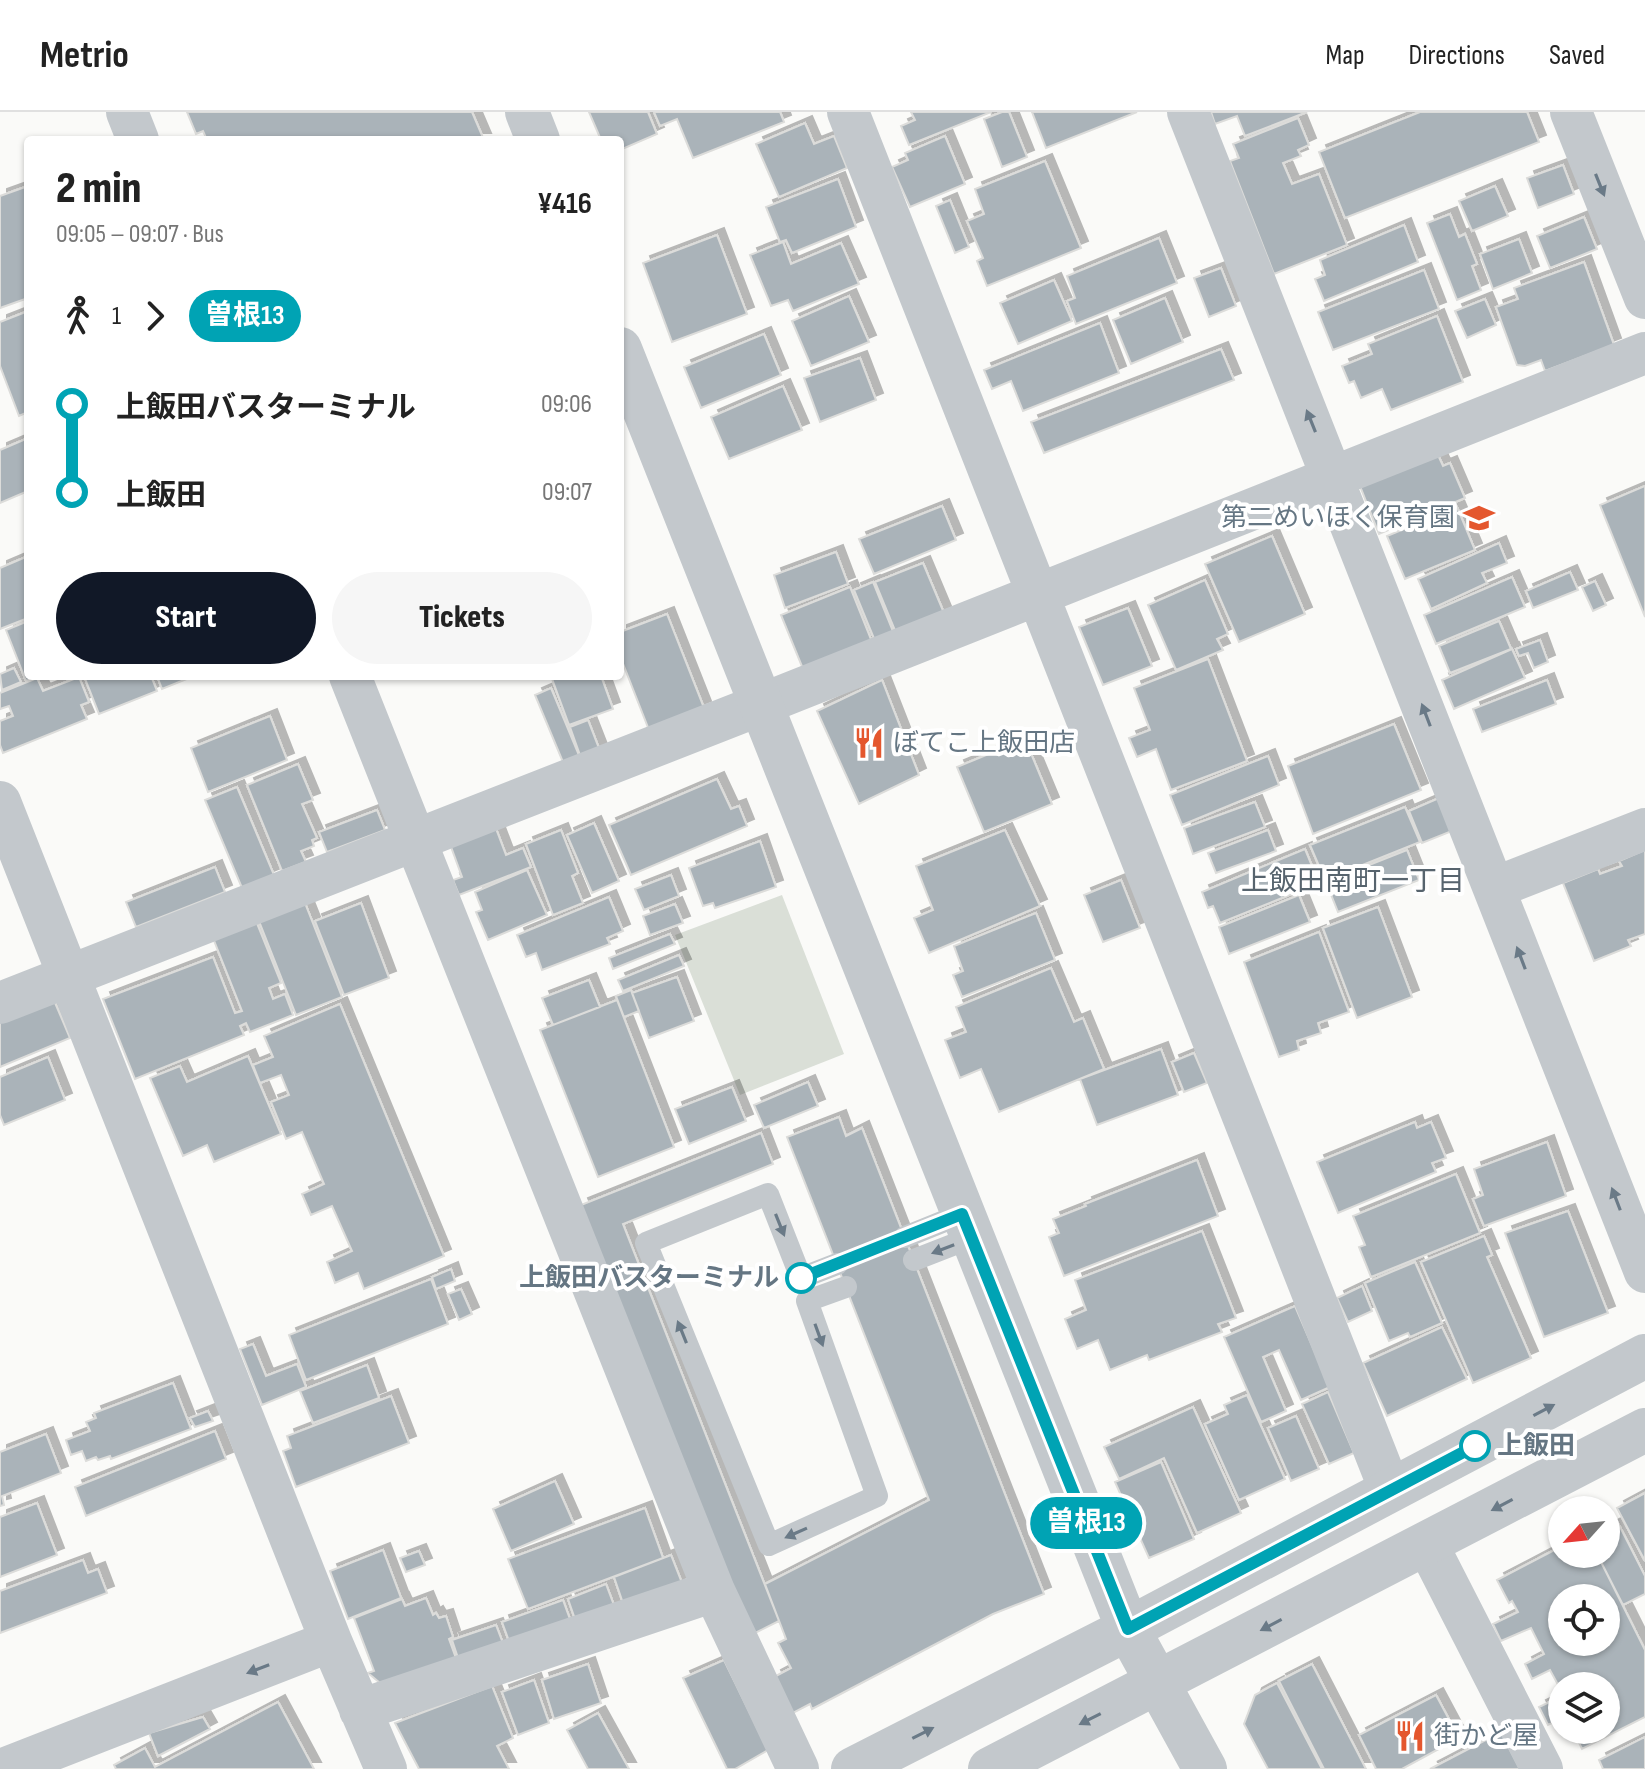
<!DOCTYPE html>
<meta charset="utf-8">
<style>
:root{--surface:#fff;--page:#f6f6f6;--text:#222;--muted:#767676;--line:#e0e0e0;--accent:#111827}
body{margin:0;font-family:"Sofia Sans Condensed","Noto Sans JP",sans-serif;background:var(--page);color:var(--text);height:100vh;display:flex;flex-direction:column;font-size:30px;white-space:nowrap}
*{box-sizing:border-box;margin:0}
p{font-size:26px;color:var(--muted)}
.icon{flex:none;width:44px;height:44px;fill:none;stroke:currentColor;stroke-width:2;stroke-linecap:round;stroke-linejoin:round}
.map{position:relative;flex:1;overflow:hidden}
.sheet{position:absolute;left:24px;top:24px;width:600px;height:544px;display:flex;flex-direction:column;background:var(--surface);border-radius:8px;box-shadow:0 2px 6px #0004}
.sheet>*{flex:none}
.badge{padding:0 16px;border-radius:26px;font-size:28px;line-height:52px}
.needle{width:52px;rotate:243deg}
.buttons{position:absolute;left:1548px;top:1384px;display:grid;gap:16px}
.buttons a{display:grid;place-items:center;width:72px;height:72px;border-radius:50%;background:var(--surface);box-shadow:0 2px 6px #0004;font-size:40px}
.map>.badge{position:absolute;translate:-50% -50%;box-shadow:0 0 0 4px #fff}
.legs{display:flex;align-items:center;gap:12px;height:88px;padding:0 32px;font-size:26px}
.legs p{margin-inline-start:auto}
.summary{display:flex;align-items:center;justify-content:space-between;height:136px;padding:0 32px}
h1{font-size:44px;font-weight:800;line-height:60px}
.cta{display:flex;gap:16px;margin-top:auto;padding:16px 32px}
.cta a{flex:1;height:92px;border-radius:48px;background:var(--accent);color:#fff;font-size:32px;font-weight:800;line-height:92px;text-align:center}
.cta a+a{background:var(--page);color:var(--text)}
ul{padding:0 32px;list-style:none}
li{display:flex;align-items:center;gap:28px;height:88px;font-size:30px}
li i{display:grid;place-items:center;width:12px;height:100%;margin:0 10px;background:currentColor}
li i::after{content:'';width:20px;height:20px;margin:-10px;border:6px solid;border-radius:50%;background:var(--surface)}
li p{margin-inline-start:auto}
li:first-child i{background:linear-gradient(#0000 50%,currentColor 0)}
li:last-child i{background:linear-gradient(currentColor 50%,#0000 0)}
header{display:flex;align-items:center;gap:48px;box-sizing:border-box;height:112px;padding:0 40px;background:var(--surface);border-bottom:2px solid var(--line)}
header strong{font-size:38px}
nav{display:flex;gap:44px;margin-inline-start:auto;font-size:28px}
.map>svg:first-child{display:block}
.green{fill:#dadfd7}
.building{fill:#aab3b9;stroke:#dcdcda;stroke-width:2;fill-rule:evenodd;filter:url(#shadow)}
.lines{fill:none;stroke-linecap:round;stroke-linejoin:round}
.service{stroke:#c3c8cc;stroke-width:22}
.minor{stroke:#c3c8cc;stroke-width:42}
.tertiary{stroke:#c3c8cc;stroke-width:44}
.oneway{fill:#6a7a87}
.line-1-casing{stroke:#fff;stroke-width:18}
.line-1{stroke:#00a3b4;stroke-width:12}
.stop-1-dot{fill:#fff;stroke:#00a3b4;stroke-width:4}
.labels{text-anchor:middle;dominant-baseline:central;stroke-width:8;stroke-linejoin:round;paint-order:stroke}
.poi-label{font-size:26px;fill:#657683;stroke:#fff;text-anchor:start}
.stop-label{font-size:26px;font-weight:bold;fill:#657683;stroke:#fff;text-anchor:end}
.neighbourhood-label{font-size:28px;fill:#57646e;stroke:#fff}
</style>
<header>
<strong>Metrio</strong>
<nav><a>Map</a><a>Directions</a><a>Saved</a></nav>
</header>
<div class="map">
<svg width="1645" height="1657" viewBox="0 0 1645 1657">
<defs>
<filter id="shadow"><feDropShadow dx="7" dy="-7" stdDeviation="0" flood-color="#0004"/></filter>
</defs>
<rect width="100%" height="100%" fill="#fafaf8"/>
<!-- green -->
<path class="green" d="M782 783 844 942 740 983 675 823Z"/>
<!-- building -->
<path class="building" d="M187 0H472L484 28H207L203 19 196 22Z
M589 0H648L657 22 620 38V28H601Z
M654 0H780L784 10 693 46 677 7 660 14Z
M911 0H991L909 33 901 14 915 8Z
M1002 0H1009L1027 45 1002 55 984 7Z
M1032 0H1137L1046 36Z
M1211 0H1307L1245 24 1237 4 1215 12Z
M1420 0H1527L1539 30 1345 106 1319 40Z
M1298 6 1309 33 1298 38 1301 44 1283 51 1292 72 1319 62 1347 133 1274 162 1230 49 1239 46 1233 32Z
M805 11 814 32 834 24 847 56 779 85 756 32Z
M945 24 965 72 910 95 892 55 908 48 905 41Z
M1045 49 1081 136 987 174 977 149 983 146 967 109 984 102 975 77Z
M1563 53 1574 82 1538 96 1527 66Z
M838 67 856 115 792 141 786 128 780 130 766 95Z
M28 74V186L0 196V84Z
M1495 74 1508 104 1472 119 1459 89Z
M950 88 969 135 955 141 936 94Z
M1450 102 1459 125 1465 122 1477 152 1472 154 1481 178 1457 188 1427 111Z
M1584 105 1597 137 1550 156 1537 124Z
M1404 113 1418 150 1324 189 1315 167 1325 163 1320 148Z
M717 123 747 202 672 230 643 151Z
M1159 126 1177 171 1076 212 1067 189 1075 186 1067 164Z
M1519 127 1532 161 1493 177 1480 142Z
M783 130 791 152 841 131 859 172 793 199 788 188 771 194 750 143Z
M1584 150 1614 233 1545 259 1541 248 1525 254 1517 253 1496 195 1518 187 1514 176Z
M1221 156 1236 194 1209 205 1194 166Z
M1424 158 1439 197 1333 238 1318 200Z
M1054 168 1072 209 1018 232 1000 191Z
M849 184 869 230 811 254 792 209Z
M1165 186 1183 230 1131 252 1113 208Z
M1485 187 1496 213 1467 226 1455 199Z
M28 199V300L19 304 0 254V210Z
M1437 204 1463 270 1391 298 1382 277 1361 286 1354 269 1349 271 1342 254 1372 242 1368 232Z
M1100 211 1119 261 1023 299 1011 269 992 277 984 258Z
M764 222 781 263 701 296 684 255Z
M1221 237 1234 268 1044 341 1031 310Z
M860 246 876 288 820 310 804 266Z
M783 274 802 318 729 347 711 305Z
M28 326V379L0 391V338Z
M1438 343 1443 354 1450 351 1465 386 1379 422 1360 374Z
M1645 374V505L1600 393Z
M942 394 956 428 874 462 859 427Z
M1457 395 1475 438 1405 467 1387 424Z
M1272 424 1305 502 1239 530 1205 452Z
M1499 431 1507 451 1482 461 1487 471 1431 497 1418 467Z
M836 440 848 472 785 496 774 463Z
M28 444V506L0 517V456Z
M923 451 944 501 896 521 875 470Z
M1570 460 1578 478 1533 496 1526 479Z
M1512 465 1525 495 1436 532 1424 503Z
M1205 468 1228 522 1217 527 1223 538 1176 558 1148 493Z
M1595 469 1606 493 1593 499 1582 475Z
M873 470 894 522 875 529 854 478Z
M850 475 872 530 803 557 781 503Z
M1128 496 1152 554 1103 573 1079 515Z
M667 502 704 596 649 618 620 544V520Z
M28 509V564H40L26 569 6 518Z
M1499 509 1511 537 1450 561 1439 534Z
M1540 528 1548 550 1534 556 1528 541 1519 544 1516 537Z
M1512 537 1525 566 1454 597 1442 568Z
M1208 547 1247 649 1171 678 1156 637 1137 645 1129 626 1150 618 1134 576Z
M14 556 21 570 2 578 0 562Z
M84 564H151L157 579 99 602Z
M157 564H194L162 577Z
M551 564H601L613 597 569 613Z
M79 565 89 590 81 593 87 607 3 641 0 633V609L13 604 9 594 0 597V581L37 566 43 579Z
M882 568 919 663 859 692 817 599Z
M1547 568 1556 592 1482 620 1473 597Z
M551 576 581 648 565 655 535 583Z
M270 604 287 648 208 680 191 636Z
M588 608 600 639 581 646 570 615Z
M1394 612 1421 678 1313 722 1288 654Z
M1025 627 1052 692 984 720 957 655Z
M1268 644 1279 673 1182 713 1170 683Z
M298 652 313 688 302 692 317 726 312 728 314 734 301 739 306 750 282 759 247 673Z
M717 667 731 697 739 694 747 714 631 763 609 713Z
M237 675 274 763 242 776 205 688Z
M1439 686 1452 719 1422 731 1409 699Z
M1255 690 1265 715 1193 742 1184 716Z
M1405 695 1420 730 1325 768 1310 733Z
M377 698 385 718 327 740 319 720Z
M594 711 619 769 592 781 567 723Z
M495 714 506 743 523 736 531 755 459 783 453 768 462 765 450 732Z
M561 718 578 761 572 764 583 791 553 803 526 732Z
M1005 718 1040 794 929 841 914 806 933 798 916 754Z
M1268 718 1276 739 1216 761 1208 741Z
M760 729 776 775 715 796 713 791 703 794 689 756Z
M1305 737 1319 771 1220 811 1213 794 1208 796 1202 780Z
M1407 738 1419 768 1338 800 1326 770Z
M1645 738V822L1628 828 1631 834 1594 849 1563 771 1598 757 1600 762 1622 754 1619 749Z
M215 755 225 780 136 815 126 790Z
M527 758 547 803 488 828 476 800 482 798 475 780Z
M671 763 679 784 644 798 635 777Z
M1121 768 1140 816 1103 830 1084 783Z
M1299 783 1310 810 1229 842 1219 815Z
M609 785 623 819 607 826 610 832 542 858 536 841 526 845 517 823Z
M303 786 342 885 296 903 257 804Z
M361 791 389 866 344 883 315 809Z
M675 792 683 811 650 823 643 804Z
M1378 795 1412 885 1357 906 1323 816Z
M1036 801 1055 848 962 885 953 863 963 859 954 834Z
M256 809 281 871 269 876 273 887 285 882 293 903 250 920 246 911 240 914 244 923 135 967 103 887 213 845 235 901 242 899 213 826Z
M1319 820 1349 900 1318 911 1321 921 1297 929 1299 938 1279 945 1244 850Z
M670 822 675 832 613 857 609 846Z
M679 843 684 854 623 879 618 868Z
M1051 856 1074 910 1083 906 1104 957 999 1000 981 957 960 966 945 928 966 920 956 895Z
M677 865 694 909 649 926 632 881Z
M589 868 600 895 553 913 542 886Z
M631 878 639 899 624 905 616 884Z
M53 886 70 926 0 955V908Z
M617 888 674 1035 598 1065 540 918Z
M340 892 444 1144 364 1177 358 1161 335 1171 327 1150 352 1139 332 1094 311 1103 302 1082 324 1072 302 1020 286 1027 271 990 289 983 281 963 260 971 253 953 273 945 264 924Z
M1161 937 1178 983 1097 1013 1080 967Z
M1194 941 1207 971 1184 980 1172 950Z
M248 944 281 1022 214 1050 207 1033 183 1044 150 966 180 954 187 970Z
M48 945 65 988 4 1013 0 1003V965Z
M808 970 818 994 764 1016 754 993Z
M732 975 746 1009 689 1032 675 997Z
M839 1005 846 1024 862 1016 1044 1482 993 1502 812 1597 810 1592 793 1601 774 1565 791 1556 778 1531 786 1527 765 1472 929 1388 787 1025Z
M1415 1010 1417 1016 1431 1010 1446 1046 1432 1051 1436 1060 1338 1101 1317 1050Z
M761 1021 773 1052 623 1112 779 1509 751 1523 581 1093Z
M1547 1030 1566 1084 1484 1114 1473 1087 1483 1083 1474 1057Z
M1197 1048 1218 1104 1064 1164 1049 1125 1059 1121 1053 1107 1086 1094 1085 1092Z
M1456 1062 1480 1121 1371 1165 1359 1135 1365 1133 1353 1104Z
M1568 1099 1608 1201 1544 1225 1505 1121Z
M1202 1119 1236 1206 1218 1212 1222 1220 1149 1248 1147 1243 1110 1258 1098 1228 1077 1237 1065 1207 1086 1198 1075 1168Z
M1484 1124 1492 1143 1487 1145 1531 1246 1473 1271 1421 1150Z
M1415 1150 1442 1211 1410 1225 1408 1221 1389 1229 1365 1171Z
M451 1157 455 1169 436 1177 432 1165Z
M431 1167 448 1212 306 1268 289 1223Z
M1362 1174 1372 1199 1348 1210 1337 1186Z
M461 1177 472 1202 459 1208 448 1182Z
M1295 1194 1330 1275 1301 1288 1279 1238 1263 1245 1286 1299 1261 1310 1224 1225Z
M1442 1215 1467 1267 1387 1304 1363 1251Z
M253 1232 266 1264 297 1252 306 1275 262 1293 240 1237Z
M367 1253 379 1286 313 1311 300 1279Z
M173 1271 191 1317 111 1347 110 1344 98 1348 96 1345 86 1349 82 1339 71 1343 66 1328 90 1319 86 1310 96 1306 94 1301Z
M1328 1280 1354 1341 1329 1352 1302 1292Z
M1247 1283 1285 1367 1239 1388 1205 1312 1228 1302 1224 1293Z
M391 1284 409 1331 296 1375 283 1339 291 1336 287 1324Z
M1193 1295 1241 1401 1197 1421 1164 1346 1119 1367 1104 1335Z
M208 1299 213 1309 195 1315 190 1306Z
M1296 1304 1319 1357 1291 1369 1268 1316Z
M215 1319 226 1347 86 1404 75 1375Z
M46 1322 61 1361 2 1384 4 1393 0 1394V1340Z
M1161 1350 1194 1427 1149 1446 1115 1370Z
M555 1369 574 1412 511 1439 493 1397Z
M1645 1381V1449L1617 1396Z
M37 1391 57 1443 0 1465V1405Z
M645 1396 663 1446 528 1497 508 1447Z
M1618 1411 1645 1464V1482L1623 1493 1597 1442H1606V1417Z
M1562 1434V1442H1597L1645 1538V1605L1582 1637 1573 1618H1606V1574H1562V1580L1550 1558 1532 1567 1525 1552 1544 1542 1531 1516 1501 1529 1493 1512 1518 1500 1512 1489 1509 1491 1497 1468ZM1562 1486H1606V1530H1562Z
M383 1438 401 1486 348 1507 330 1459Z
M419 1439 425 1453 406 1460 400 1446Z
M671 1443 682 1471 625 1497 614 1465Z
M83 1448 88 1461 98 1457 107 1481 0 1521V1479Z
M606 1472 615 1496 576 1510 568 1487Z
M426 1486 433 1503 436 1501 439 1506 446 1504 453 1525 449 1527 457 1549 386 1576 368 1561 374 1559 354 1506 402 1487 405 1494Z
M563 1488 571 1510 510 1532 502 1510Z
M496 1513 504 1534 459 1549 452 1528Z
M724 1548 768 1638 735 1657H727L683 1566Z
M588 1552 601 1591 554 1607 542 1568Z
M1312 1552 1366 1657H1324L1279 1569Z
M534 1568 549 1611 518 1623 502 1580Z
M1277 1571 1322 1657H1268L1244 1612 1255 1583Z
M492 1574 513 1626 497 1634 509 1657H419L395 1611Z
M1436 1583 1459 1626 1402 1657H1376L1359 1623Z
M1562 1584V1606L1548 1613 1539 1595Z
M278 1590 314 1657H116L114 1653 145 1636 155 1655Z
M598 1601 629 1657H588L567 1618Z
M203 1605 210 1617 158 1644 149 1621Z
M1501 1620 1520 1657H1430Z
M1645 1625V1657H1603L1599 1648Z"/>
<g class="lines">
<!-- service -->
<path class="service" d="M905 1125 962 1102
M914 1148 973 1125
M837 1152 801 1166 768 1082 646 1131 769 1433 877 1384 807 1189 846 1175"/>
<!-- minor -->
<path class="minor" d="M127 0 138 28
M848 0 1390 1378
M1188 0 1645 1160
M1571 0 1645 186
M350 564 714 1479 798 1657
M0 690 331 1529 386 1657
M1494 776 1645 717
M0 891 760 593 1645 241
M1427 1432 1542 1657
M360 1598 714 1479
M3 1657 331 1529"/>
<!-- tertiary -->
<path class="tertiary" d="M527 0 538 28
M620 237 1128 1517 1205 1657
M853 1657 1128 1517 1645 1244
M990 1657 1645 1318"/>
</g>
<!-- one-way arrows -->
<defs><path id="oneway-solid" d="M-6-.8H1V-3.2L6.5 0L1 3.2V.8H-6Z" transform="scale(2)"/></defs>
<g class="oneway">
<use href="#oneway-solid" transform="translate(1600 73) rotate(68)"/>
<use href="#oneway-solid" transform="translate(1311 309) rotate(-112)"/>
<use href="#oneway-solid" transform="translate(1426 603) rotate(-111)"/>
<use href="#oneway-solid" transform="translate(1521 846) rotate(-111)"/>
<use href="#oneway-solid" transform="translate(1616 1087) rotate(-111)"/>
<use href="#oneway-solid" transform="translate(780 1113) rotate(68)"/>
<use href="#oneway-solid" transform="translate(943 1137) rotate(159)"/>
<use href="#oneway-solid" transform="translate(682 1220) rotate(-112)"/>
<use href="#oneway-solid" transform="translate(819 1223) rotate(70)"/>
<use href="#oneway-solid" transform="translate(1544 1298) rotate(-28)"/>
<use href="#oneway-solid" transform="translate(1502 1393) rotate(152)"/>
<use href="#oneway-solid" transform="translate(796 1421) rotate(156)"/>
<use href="#oneway-solid" transform="translate(1271 1513) rotate(152)"/>
<use href="#oneway-solid" transform="translate(258 1557) rotate(159)"/>
<use href="#oneway-solid" transform="translate(1090 1607) rotate(153)"/>
<use href="#oneway-solid" transform="translate(923 1621) rotate(-27)"/>
</g>
<g class="lines">
<defs>
<path id="line-1" d="M801 1166 962 1102 1128 1517 1475 1334"/>
</defs>
<!-- line-1 casing -->
<use href="#line-1" class="line-1-casing"/>
<!-- line-1 -->
<use href="#line-1" class="line-1"/>
</g>
<!-- icons -->
<defs>
<symbol id="school-bare" viewBox="-9 -9 18 18"><path d="M0-5L7-2L0 1L-7-2ZM-4 1L0 2.5L4 1V4Q0 6-4 4Z" fill="#e4572e" stroke="#fff" stroke-width="2.5" paint-order="stroke"/></symbol>
<symbol id="restaurant-bare" viewBox="-9 -9 18 18"><path d="M-5-6h1v4h1v-4h1v4h1v-4h1v5L-1.5 .5V6h-2V.5L-5-1ZM5-6V6H3V1.5H1.5Q1.5-4 5-6Z" fill="#e4572e" stroke="#fff" stroke-width="2.5" paint-order="stroke"/></symbol>
</defs>
<g fill-rule="evenodd">
<use href="#school-bare" x="1457" y="384" width="44" height="44"/>
<use href="#restaurant-bare" x="847" y="609" width="44" height="44"/>
<use href="#restaurant-bare" x="1388" y="1602" width="44" height="44"/>
</g>
<!-- markers -->
<g class="stop-1-dot">
<circle cx="801" cy="1166" r="14"/>
<circle cx="1475" cy="1334" r="14"/>
</g>
<g class="labels">
<!-- poi labels -->
<g class="poi-label">
<text x="1455" y="406" text-anchor="end">第二めいほく保育園</text>
<text x="893" y="631">ぼてこ上飯田店</text>
<text x="1434" y="1624">街かど屋</text>
</g>
<!-- stop labels -->
<g class="stop-label">
<text x="779" y="1166">上飯田バスターミナル</text>
<text x="1497" y="1334" text-anchor="start">上飯田</text>
</g>
<!-- neighbourhood labels -->
<g class="neighbourhood-label">
<text x="1353" y="769">上飯田南町一丁目</text>
</g>
</g>
</svg>
<div class="buttons">
<a><svg class="needle" viewBox="-14 -14 28 28"><path d="M0-13l5 13h-10z" fill="#e53935"/><path d="M0 13l5-13h-10z" fill="#767676"/></svg></a>
<a><svg class="icon" aria-label="locate" viewBox="0 0 24 24"><circle cx="12" cy="12" r="6"/><path d="M12 2v4M12 18v4M2 12h4M18 12h4"/></svg></a>
<a><svg class="icon" aria-label="layers" viewBox="0 0 24 24"><path d="M12 4l9 5-9 5-9-5zM3 14l9 5 9-5"/></svg></a>
</div>
<b class="badge" style="left:1086px;top:1411px;background:#00a3b4;color:#fff">曽根13</b>
<section class="sheet">
<div class="summary"><div><h1>2 min</h1><p>09:05 – 09:07 · Bus</p></div><b>¥416</b></div>
<div class="legs"><svg class="icon" aria-label="walk" viewBox="0 0 24 24"><circle cx="13" cy="4" r="2"/><path d="M13 8l-2 6 4 7M11 14l-3 7M7 12l3-4h3l4 4"/></svg>1<svg class="icon" aria-label="forward" viewBox="0 0 24 24"><path d="M9 5l7 7-7 7"/></svg><b class="badge" style="background:#00a3b4;color:#fff">曽根13</b></div>
<ul>
<li><i style="color:#00a3b4"></i><b>上飯田バスターミナル</b><p>09:06</p></li>
<li><i style="color:#00a3b4"></i><b>上飯田</b><p>09:07</p></li>
</ul>
<div class="cta"><a>Start</a><a>Tickets</a></div>
</section>
</div>
